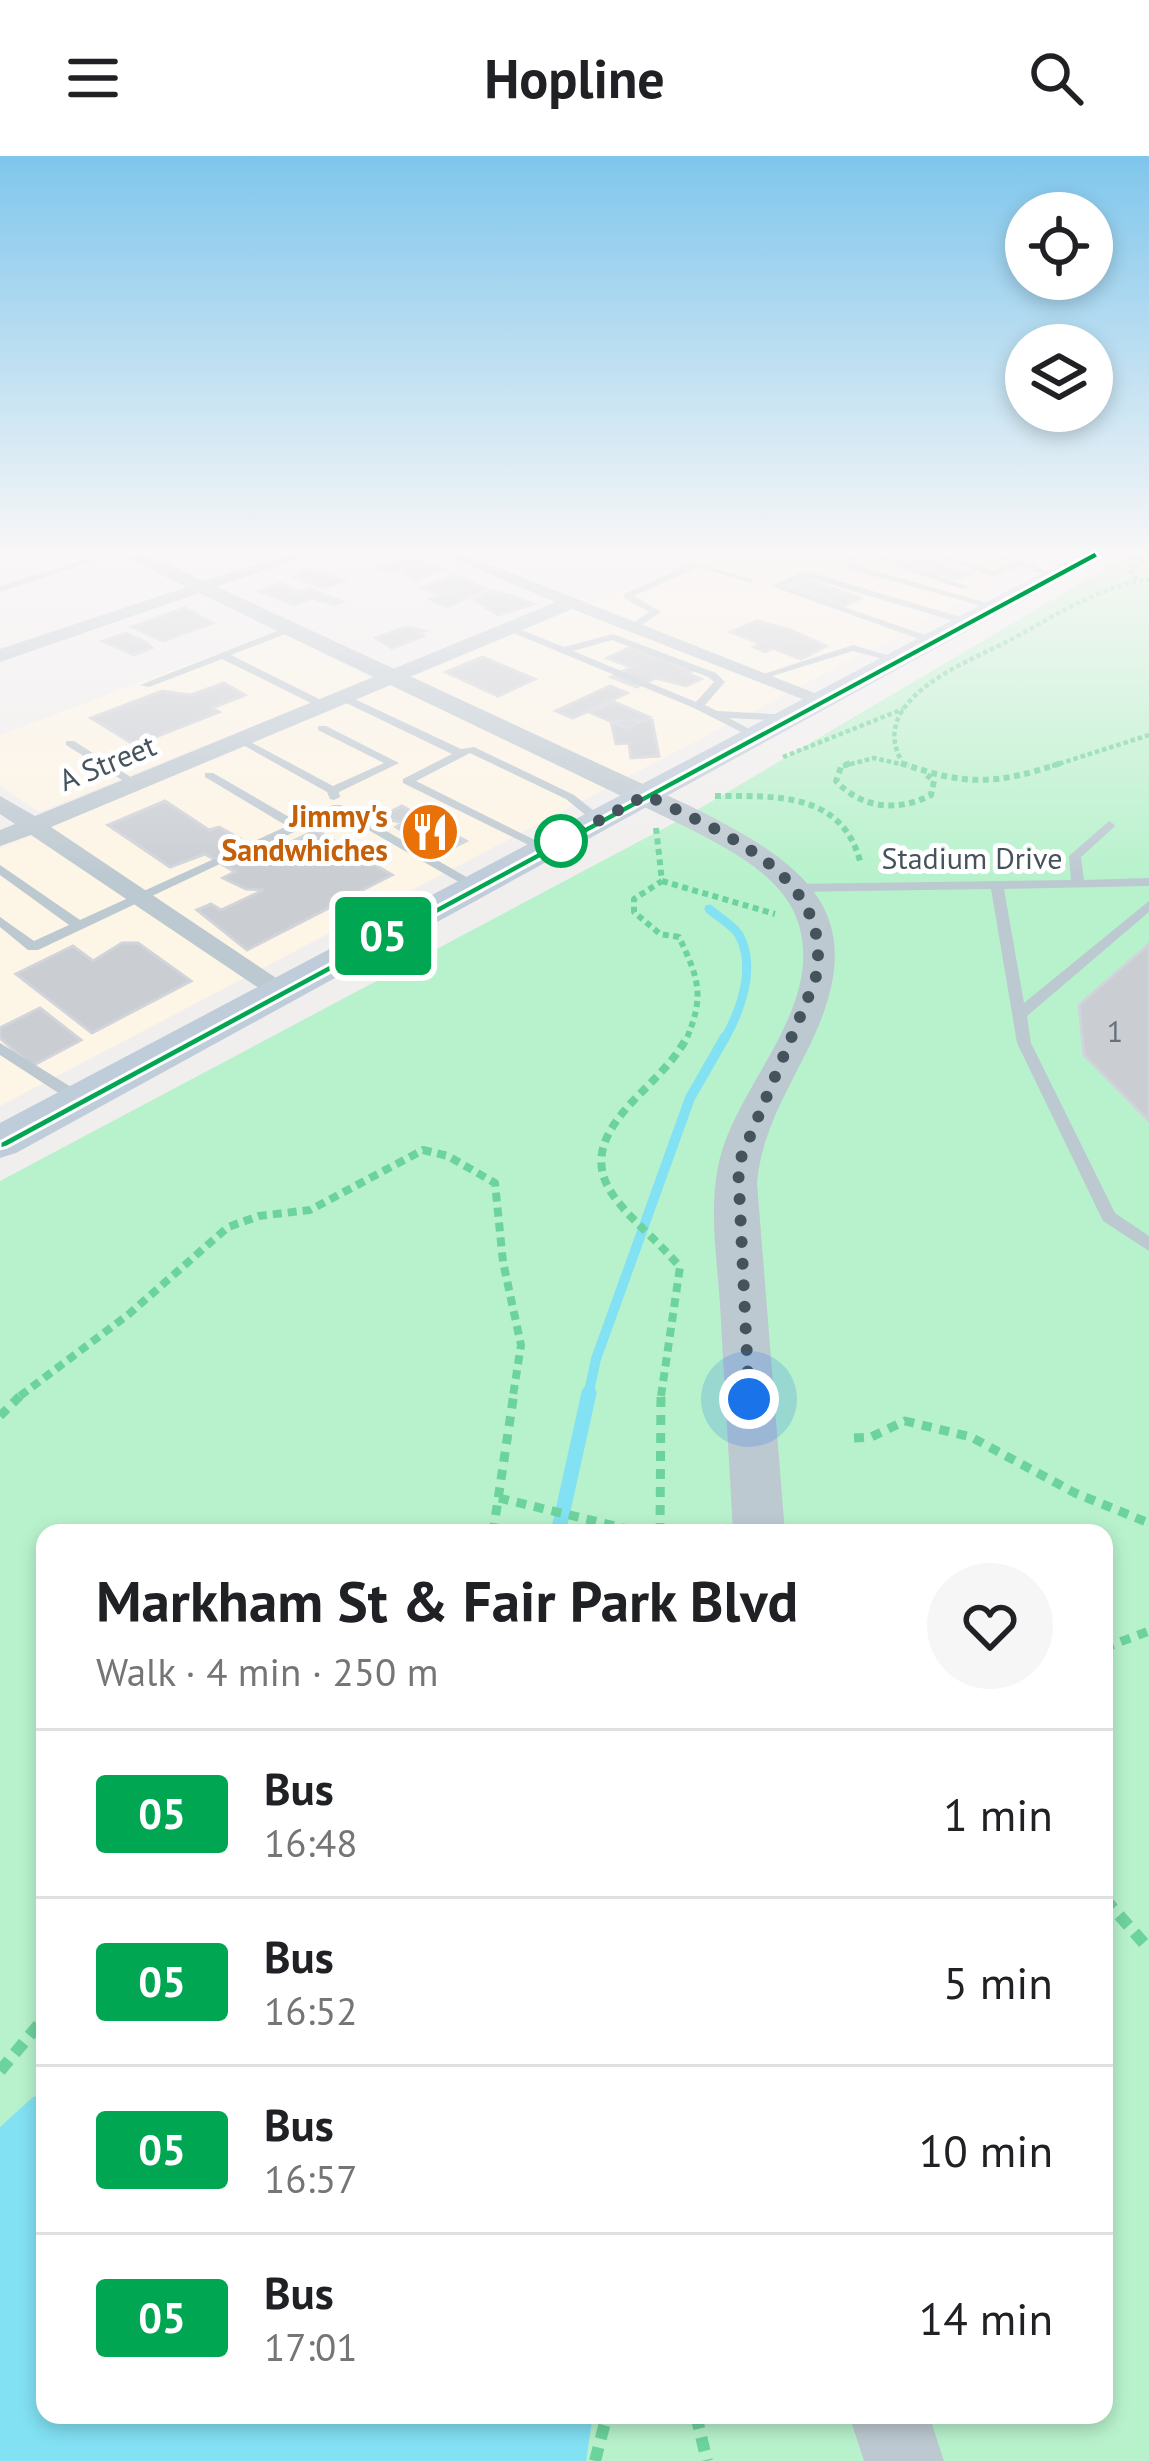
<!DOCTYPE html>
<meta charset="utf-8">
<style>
:root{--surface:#fff;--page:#f6f6f6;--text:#202124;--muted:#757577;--line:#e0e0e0}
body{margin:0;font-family:"PT Sans",sans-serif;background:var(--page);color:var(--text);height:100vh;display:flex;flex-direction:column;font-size:45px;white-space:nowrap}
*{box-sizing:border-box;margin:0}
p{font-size:39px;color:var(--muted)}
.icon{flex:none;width:66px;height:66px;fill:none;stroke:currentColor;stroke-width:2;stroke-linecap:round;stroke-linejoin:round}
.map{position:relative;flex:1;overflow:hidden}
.details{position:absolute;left:36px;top:1368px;width:1077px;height:900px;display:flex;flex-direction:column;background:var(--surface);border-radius:24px;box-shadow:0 6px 18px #0003}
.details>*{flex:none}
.badge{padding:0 24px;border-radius:9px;font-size:42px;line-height:78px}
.controls{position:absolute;left:1005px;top:36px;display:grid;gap:24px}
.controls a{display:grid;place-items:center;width:108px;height:108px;border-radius:50%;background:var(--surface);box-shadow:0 6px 18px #0003;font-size:60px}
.you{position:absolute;width:60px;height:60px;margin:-30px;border:9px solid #fff;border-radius:50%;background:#1a73e8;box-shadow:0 0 0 18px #1a73e833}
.map>.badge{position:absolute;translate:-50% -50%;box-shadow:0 0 0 6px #fff}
.round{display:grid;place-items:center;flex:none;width:126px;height:126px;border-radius:63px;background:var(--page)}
.headline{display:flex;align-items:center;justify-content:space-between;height:204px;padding:0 60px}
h1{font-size:57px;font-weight:800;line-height:90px}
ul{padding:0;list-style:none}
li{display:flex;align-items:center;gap:36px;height:168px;padding:0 60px;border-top:3px solid var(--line)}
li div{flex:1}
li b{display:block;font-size:45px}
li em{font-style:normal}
li .badge{min-width:132px;font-weight:700;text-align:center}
header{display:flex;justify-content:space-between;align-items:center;height:156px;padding:0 60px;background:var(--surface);font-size:54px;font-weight:800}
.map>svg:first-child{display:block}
.commercial{fill:#fdf5e5}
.green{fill:#b8f2cc;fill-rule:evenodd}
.water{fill:#82e1f3}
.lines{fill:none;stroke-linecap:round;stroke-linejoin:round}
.stream-far2{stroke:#82e1f3;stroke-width:9}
.stream-far1{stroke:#82e1f3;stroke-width:10}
.stream{stroke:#82e1f3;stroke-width:15}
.building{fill:#caced3;stroke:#d1d4da;stroke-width:3}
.path-far4{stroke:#6dd39c;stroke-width:4.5;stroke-dasharray:4.5 3;stroke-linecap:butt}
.path-far3{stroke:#6dd39c;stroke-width:6;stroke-dasharray:6 4.5;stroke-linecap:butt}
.path-far2{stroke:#6dd39c;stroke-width:8;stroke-dasharray:9 6;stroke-linecap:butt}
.path-far1{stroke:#6dd39c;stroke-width:9;stroke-dasharray:10 8;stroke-linecap:butt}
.path{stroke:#6dd39c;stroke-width:12;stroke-dasharray:14 9;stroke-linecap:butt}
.service{fill:#bdc9d1;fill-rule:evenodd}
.minor{fill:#bdc9d1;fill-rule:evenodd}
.tertiary{fill:#bdc9d1;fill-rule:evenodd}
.secondary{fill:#bfccd9;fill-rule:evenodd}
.line{fill:#00a651;stroke:#fff;stroke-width:3}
.walk{stroke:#45535d;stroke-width:12;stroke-dasharray:0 21.6}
.stop-dot{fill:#fff;stroke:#00a651;stroke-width:6}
.labels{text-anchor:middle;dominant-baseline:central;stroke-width:10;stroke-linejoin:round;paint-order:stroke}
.far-street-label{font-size:30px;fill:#45535d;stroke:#fff}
.far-food-label{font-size:30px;font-weight:bold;fill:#c56008;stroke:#fff;text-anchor:end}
.number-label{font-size:30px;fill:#66727a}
</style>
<header><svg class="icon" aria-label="menu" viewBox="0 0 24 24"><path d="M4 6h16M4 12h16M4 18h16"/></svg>Hopline<svg class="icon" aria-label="search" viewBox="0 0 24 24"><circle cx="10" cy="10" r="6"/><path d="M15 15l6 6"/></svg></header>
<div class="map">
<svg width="1149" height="2305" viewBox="0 0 1149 2305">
<rect width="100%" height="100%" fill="#f1eeee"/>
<!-- commercial -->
<path class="commercial" d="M705 399H1051L0 950V692Z
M277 475 372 522 39 656 0 630V579Z"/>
<!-- green -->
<path class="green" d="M1128 399H1149V2305H0V1025L687 660ZM45 1377H1104V2259H45Z"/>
<!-- water -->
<path class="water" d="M45 1938V2259H593L586 2305H0V1971L33 1941Z"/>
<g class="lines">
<!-- stream-far2 -->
<path class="stream-far2" d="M709 753C717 760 734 770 739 779 757 812 740 856 724 884"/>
<!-- stream-far1 -->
<path class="stream-far1" d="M588 1240 596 1203 690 942 725 881"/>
<!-- stream -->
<path class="stream" d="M558 1377 589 1237"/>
</g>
<!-- building -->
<path class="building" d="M889 399 932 402 971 417 958 424 948 422 883 402Z
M407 401 426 406 444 413 415 424 400 415 391 418 377 412Z
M310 412 344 425 324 432 294 421Z
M455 419 487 433 447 451 430 443 438 440 422 431Z
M802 422 861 442 843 450 784 430Z
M280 427 300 436 309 432 342 446 334 449 312 442 293 449 259 435Z
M493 435 513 440 533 448 498 459 473 443Z
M185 452 213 467 163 485 132 471Z
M757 465 791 474 826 490 801 503 773 492 765 496 754 491 761 488 731 476Z
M406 471 424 475 418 477 423 480 392 492 376 482Z
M126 477 147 487 152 492 134 499 103 485Z
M631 491 693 515 688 518 701 523 686 530 656 522 637 531 611 521 631 511 607 502Z
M482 501 535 523 498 540 446 516Z
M224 527 245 539 212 552 219 556 135 589 91 562 162 535 191 539Z
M610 530 627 537 573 562 556 555Z
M614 546 649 561 627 572 591 557Z
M652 564 659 600 631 602 629 587 616 588 611 565Z
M165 645 209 674 219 671 239 682 224 688 252 705 316 674 392 719 343 744 352 749 342 755 331 751 247 794 197 754 211 748 221 754 264 734 246 733 223 722 235 716 205 698 170 711 108 669Z
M402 650 466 685 442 697 396 671 403 667 380 661Z
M122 787H138L191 825 92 877 16 818 73 790 93 805Z
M1149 788V965L1084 899 1079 849Z
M40 852 81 884 32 910 0 882V872Z"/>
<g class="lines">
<!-- path-far4 -->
<path class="path-far4" d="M1137 424 1131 416 1147 399
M783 601 903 553
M900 602C869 540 975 503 1014 482 1058 458 1098 431 1149 423
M843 610 874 602 909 610
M1052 610 1149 579"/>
<!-- path-far3 -->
<path class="path-far3" d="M850 607 841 611 836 625C862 653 898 656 931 639L934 625 927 619
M901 607C965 630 996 629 1061 607
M715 640C777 640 844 636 861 709
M656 672 662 725 634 743V756L660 778 679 781C699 823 705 840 686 884
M662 725 775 758"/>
<!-- path-far2 -->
<path class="path-far2" d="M20 1240 129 1158 228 1071 259 1060 310 1054 423 994 448 1000 495 1027 503 1106 521 1189 513 1240
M661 1240 680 1111C629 1051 560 1022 633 945 652 925 674 906 687 881"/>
<!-- path-far1 -->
<path class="path-far1" d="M0 1260 23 1237
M854 1282 871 1281 905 1265 971 1281 1075 1337 1149 1367
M499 1342 644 1377
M493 1377 514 1237
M660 1377 661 1237
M1104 1492 1149 1475"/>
<!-- path -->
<path class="path" d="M1104 1742 1149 1793
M0 1915 45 1861
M696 2259 707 2305
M595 2305 607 2259"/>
<!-- service -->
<path class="service" d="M101 399H113L0 436V430Z
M854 399H863L855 409 1001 451 993 453 849 413 845 407Z
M864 399H876L970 431 962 433Z
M929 399H941L994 415 1012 407 993 399H1004L1059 420 1055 423 1020 410 995 421Z
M694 406 754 424 750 427 698 411 634 440 661 456 636 473H630V469L649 456 624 442V438Z
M806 415 970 464 972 466 964 468 806 421 784 430 936 483 938 485 933 488 771 430Z
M509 469 564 491 613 478 716 517 725 526 705 549 717 555 790 559 795 562 790 565 729 562 762 580 753 582 694 552 506 474V470ZM612 484 708 521 714 526 696 546 573 495Z
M290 470 293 471V475L231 499 327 547V551H319L222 503 149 531 140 529Z
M853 489 903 504 898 507 853 495 766 522 757 520Z
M338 539H346L461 593 474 591 574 639 604 663 594 666 566 643 470 597 416 625 553 693 543 696 403 627V623L452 598 338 543Z
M318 570H326L399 607 339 636 340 641 334 644 330 643 327 636 234 584 243 582 333 630 384 607 318 574Z
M66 585H74L140 627 130 629 66 589Z
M205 617H213L296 665 333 649H341L482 730 471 733 337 656 243 700H235V694L287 670 205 621Z
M1109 665 1115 669 1113 672 1081 701 1084 724 1149 722V730L1004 733 1024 847 1149 745V756L1027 860 1031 887 1115 1057 1149 1080V1095L1103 1065 1017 887 991 733 793 736 787 732 793 728 1071 724 1069 700Z
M214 703 224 706 38 794H28L0 771V761L34 785 69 769 0 719V709L80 764Z
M0 887 84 939 87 943 84 947H74L0 899Z"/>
<!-- minor -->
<path class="minor" d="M284 399H309L0 506V493Z
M443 399H466L832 544 815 548 572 453 51 671 288 830 292 836 278 845 31 679 0 690V674L15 668 0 658V640L35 660 556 446Z"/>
<!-- tertiary -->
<path class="tertiary" d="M120 399H148L688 649C809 709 877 758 806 897 785 939 761 979 757 1027L785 1377H733C729 1301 724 1224 720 1148 717 1103 709 1055 718 1011 733 932 821 858 800 773 788 722 730 694 688 672Z
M849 2259H929L944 2305H864Z"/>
<!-- secondary -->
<path class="secondary" d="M1076 399H1106L16 997 0 1002V967Z"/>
</g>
<!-- sky -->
<linearGradient id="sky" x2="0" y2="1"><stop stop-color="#7fc6ec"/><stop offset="0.55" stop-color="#f9f7f7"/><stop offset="1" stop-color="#f9f7f7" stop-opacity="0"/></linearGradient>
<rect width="1149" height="721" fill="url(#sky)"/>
<!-- line -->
<path class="line" d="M1095 395 1099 401 7 991 0 993V986Z"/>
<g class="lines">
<!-- walk -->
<path class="walk" d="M561 685 646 639C723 677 838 720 815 825L738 1009 749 1243"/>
</g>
<!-- icons -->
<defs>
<symbol id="restaurant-disc" viewBox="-11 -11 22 22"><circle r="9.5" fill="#e8710a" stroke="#fff"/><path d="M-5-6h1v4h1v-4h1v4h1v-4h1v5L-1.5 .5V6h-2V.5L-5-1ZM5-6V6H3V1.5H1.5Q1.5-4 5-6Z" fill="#fff"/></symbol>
</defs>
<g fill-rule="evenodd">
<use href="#restaurant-disc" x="397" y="643" width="66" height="66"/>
</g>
<!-- markers -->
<circle class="stop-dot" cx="561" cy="685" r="24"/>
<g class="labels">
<!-- far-street labels -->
<g class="far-street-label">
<text transform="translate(107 606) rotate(-22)">A Street</text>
<text x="972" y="701">Stadium Drive</text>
</g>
<!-- far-food labels -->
<g class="far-food-label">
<text x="388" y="659">Jimmy's<tspan x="388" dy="34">Sandwhiches</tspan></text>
</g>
<!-- number labels -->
<g class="number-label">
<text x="1115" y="874">1</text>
</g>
</g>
</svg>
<div class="controls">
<a><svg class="icon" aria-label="locate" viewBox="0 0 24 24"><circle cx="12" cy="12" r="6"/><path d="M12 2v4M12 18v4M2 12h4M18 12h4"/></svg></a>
<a><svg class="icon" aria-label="layers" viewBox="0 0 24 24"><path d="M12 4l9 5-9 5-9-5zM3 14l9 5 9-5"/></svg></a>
</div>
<div class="you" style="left:749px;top:1243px"></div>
<b class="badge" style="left:383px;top:780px;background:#00a651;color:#fff">05</b>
<section class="details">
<div class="headline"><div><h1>Markham St &amp; Fair Park Blvd</h1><p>Walk · 4 min · 250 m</p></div><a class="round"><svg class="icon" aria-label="heart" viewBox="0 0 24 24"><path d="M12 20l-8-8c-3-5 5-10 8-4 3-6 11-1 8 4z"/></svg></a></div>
<ul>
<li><span class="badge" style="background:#00a651;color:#fff">05</span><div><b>Bus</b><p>16:48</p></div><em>1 min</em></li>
<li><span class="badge" style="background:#00a651;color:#fff">05</span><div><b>Bus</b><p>16:52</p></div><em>5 min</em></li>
<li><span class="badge" style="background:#00a651;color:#fff">05</span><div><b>Bus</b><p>16:57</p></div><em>10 min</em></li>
<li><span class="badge" style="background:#00a651;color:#fff">05</span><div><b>Bus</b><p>17:01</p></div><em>14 min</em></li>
</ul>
</section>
</div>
